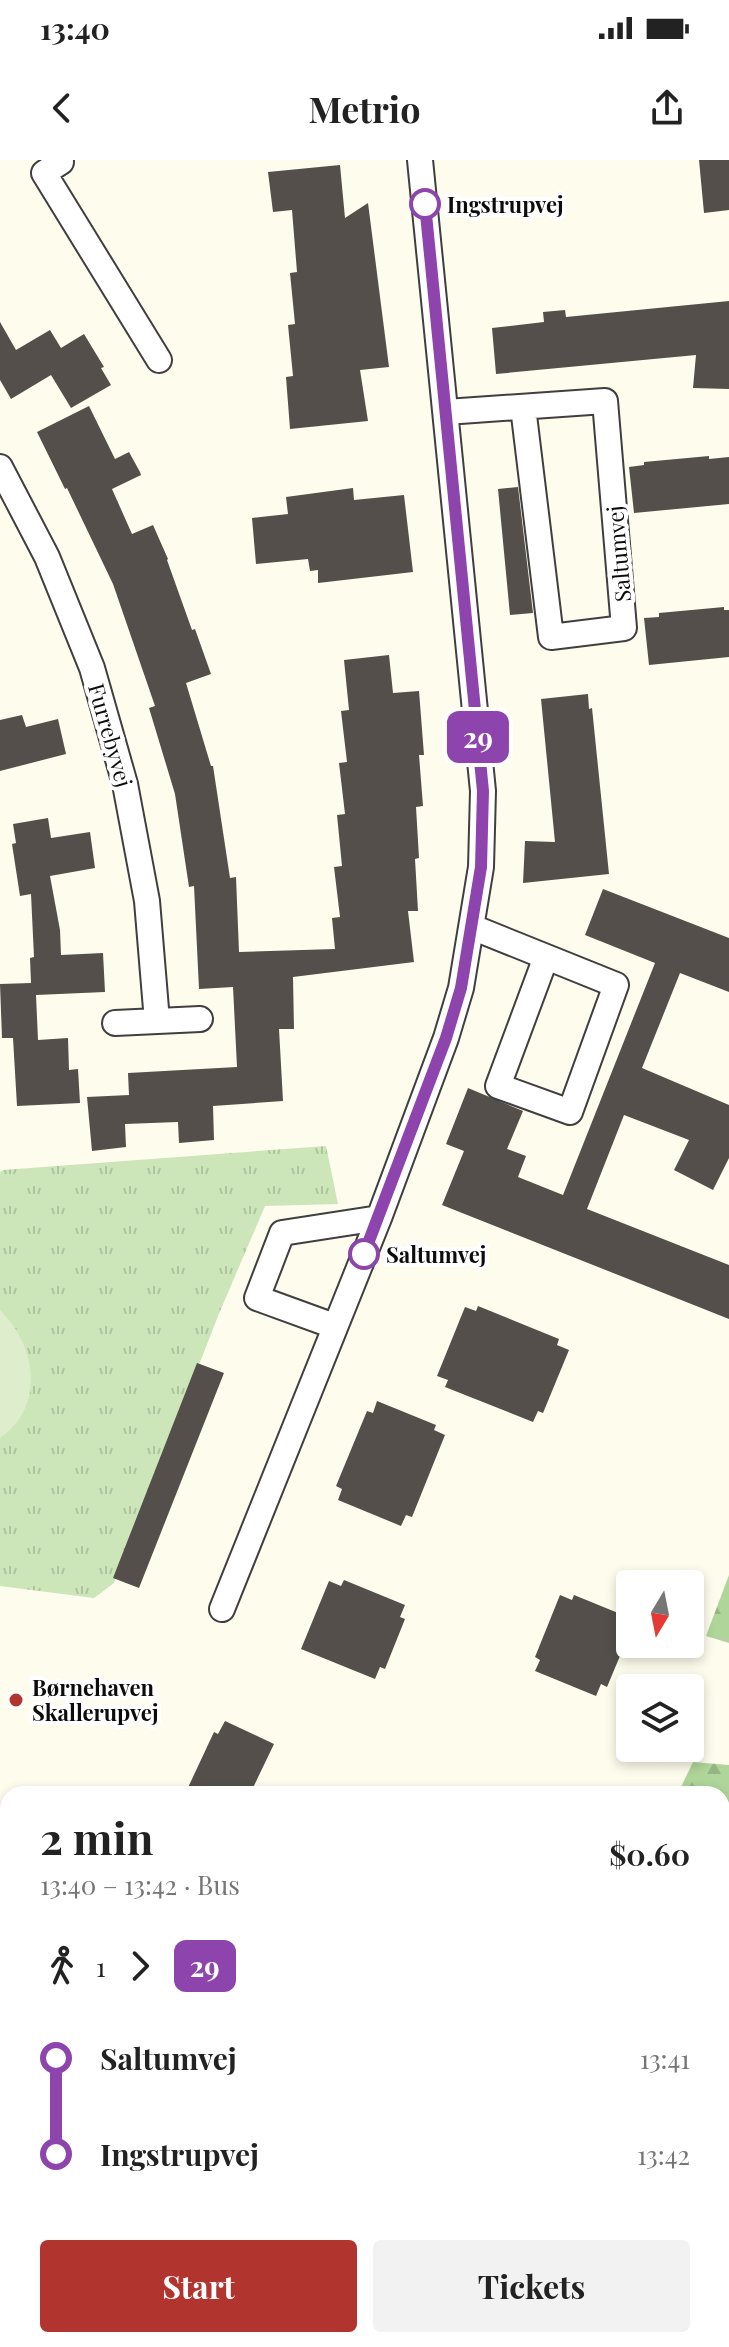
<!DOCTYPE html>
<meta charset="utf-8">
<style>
:root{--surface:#fff;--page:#f2f2f2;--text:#222;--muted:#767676;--accent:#b2342f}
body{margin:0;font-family:"Playfair Display",serif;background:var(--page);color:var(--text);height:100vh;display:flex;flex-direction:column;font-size:30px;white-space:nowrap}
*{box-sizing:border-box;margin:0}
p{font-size:26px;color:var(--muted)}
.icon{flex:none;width:44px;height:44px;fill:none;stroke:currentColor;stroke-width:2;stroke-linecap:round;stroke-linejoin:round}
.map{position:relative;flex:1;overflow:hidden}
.details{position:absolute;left:0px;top:1626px;width:730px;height:562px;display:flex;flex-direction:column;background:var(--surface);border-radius:24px 24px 0 0;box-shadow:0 4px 12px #0003}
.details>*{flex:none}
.badge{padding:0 16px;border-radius:12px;font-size:28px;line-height:52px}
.needle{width:52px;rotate:190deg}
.fabs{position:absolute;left:616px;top:1410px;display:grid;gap:16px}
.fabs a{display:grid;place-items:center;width:88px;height:88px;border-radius:8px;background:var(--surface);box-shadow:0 4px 12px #0003;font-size:40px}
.map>.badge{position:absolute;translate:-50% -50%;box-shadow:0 0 0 4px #fff}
.legs{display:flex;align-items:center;gap:12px;height:88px;padding:0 40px;font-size:26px}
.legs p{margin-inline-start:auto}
.head{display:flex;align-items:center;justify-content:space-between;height:136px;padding:0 40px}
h1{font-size:44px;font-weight:700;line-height:60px}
.button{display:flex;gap:16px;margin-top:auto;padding:16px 40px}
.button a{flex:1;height:92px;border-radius:8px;background:var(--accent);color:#fff;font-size:32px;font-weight:700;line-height:92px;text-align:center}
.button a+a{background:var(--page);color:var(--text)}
ul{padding:0 40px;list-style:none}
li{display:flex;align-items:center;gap:28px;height:96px;font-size:30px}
li i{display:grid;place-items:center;width:12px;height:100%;margin:0 10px;background:currentColor}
li i::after{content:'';width:20px;height:20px;margin:-10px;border:6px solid;border-radius:50%;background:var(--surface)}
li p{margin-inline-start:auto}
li:first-child i{background:linear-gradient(#0000 50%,currentColor 0)}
li:last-child i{background:linear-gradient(currentColor 50%,#0000 0)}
.status{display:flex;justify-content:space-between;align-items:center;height:56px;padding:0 40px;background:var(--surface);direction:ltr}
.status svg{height:22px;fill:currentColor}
header{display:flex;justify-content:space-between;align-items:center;height:104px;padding:0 40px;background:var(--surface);font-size:36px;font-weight:700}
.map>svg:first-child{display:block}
.grass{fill:url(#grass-tufts)}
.forest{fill:url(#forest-firs)}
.pitch{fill:#deedcb}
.building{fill:#544f4a}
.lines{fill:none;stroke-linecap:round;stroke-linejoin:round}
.minor-casing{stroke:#3f3f3f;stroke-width:28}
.minor{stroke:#fff;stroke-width:24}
.line-1-casing{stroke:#fff;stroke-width:18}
.line-1{stroke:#8e44ad;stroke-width:12}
.stop-1-dot{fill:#fff;stroke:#8e44ad;stroke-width:4}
.poi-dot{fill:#b2342f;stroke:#fff;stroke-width:3}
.labels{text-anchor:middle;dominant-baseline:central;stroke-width:8;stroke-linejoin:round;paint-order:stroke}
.stop-label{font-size:22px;font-weight:bold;fill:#0c0c0c;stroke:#fff;text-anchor:start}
.street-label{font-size:22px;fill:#0c0c0c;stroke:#fff}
.poi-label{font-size:22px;font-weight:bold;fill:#0c0c0c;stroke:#fff;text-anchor:start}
</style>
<div class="status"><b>13:40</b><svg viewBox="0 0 49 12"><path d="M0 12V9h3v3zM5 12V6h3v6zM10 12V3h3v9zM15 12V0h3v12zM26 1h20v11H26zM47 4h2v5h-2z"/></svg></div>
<header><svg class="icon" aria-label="back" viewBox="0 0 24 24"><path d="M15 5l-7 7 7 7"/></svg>Metrio<svg class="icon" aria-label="share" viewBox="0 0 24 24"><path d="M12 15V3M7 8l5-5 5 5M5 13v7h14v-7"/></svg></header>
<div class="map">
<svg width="729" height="2187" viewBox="0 0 729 2187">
<defs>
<pattern id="grass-tufts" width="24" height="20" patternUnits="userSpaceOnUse" patternTransform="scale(2)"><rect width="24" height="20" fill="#cce5b9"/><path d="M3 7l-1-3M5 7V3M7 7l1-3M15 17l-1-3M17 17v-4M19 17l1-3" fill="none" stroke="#aec39e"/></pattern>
<pattern id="forest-firs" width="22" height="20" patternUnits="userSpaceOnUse" patternTransform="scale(2)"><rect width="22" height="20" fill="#afd59a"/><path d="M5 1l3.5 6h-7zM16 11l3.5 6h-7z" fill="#95b684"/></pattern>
</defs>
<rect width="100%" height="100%" fill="#fefced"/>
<!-- grass -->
<path class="grass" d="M326 986 338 1044 265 1046 218 1156 114 1423 94 1438 0 1426V1012L3 1010Z"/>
<!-- forest -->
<path class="forest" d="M729 1415V1483L706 1476Z
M693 1602 729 1605V1648H722V1634H682L680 1629Z
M722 1691 729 1692V2187H391L394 2180H722Z"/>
<!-- pitch -->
<path class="pitch" d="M0 1150C36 1185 46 1246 0 1278Z"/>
<!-- building -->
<path class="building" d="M699 0H729V50L704 53Z
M340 5 345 58 368 43 389 207 360 210 368 261 290 269 286 217 293 216 288 165 295 164 290 113 297 112 292 50 273 52 268 12Z
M729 141V229L693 228 696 195 496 214 492 168 544 162 543 152 565 150 566 157Z
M0 162 16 190 50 170 61 188 84 174 104 207 101 208 111 225 71 248 51 215 11 239 0 220Z
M89 246 115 299 129 292 140 312 141 315 112 329 132 374 153 365 168 399 167 400 192 470 195 469 211 514 186 523 211 606H213L230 718 236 717 239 792 335 789 332 758 340 757 334 707 342 706 337 655 345 654 339 603 347 602 341 551 349 550 344 500 389 495 393 533 419 531 424 595H419L423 646 416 647 419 698 415 699 418 751H408L414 802 293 817 294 869H279L283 941 213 946 214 980 179 983 178 962 125 964 126 987 92 991 87 937 129 935 128 913 237 907 233 827 199 829 194 726 189 727 175 634 149 548 155 546 113 424 67 328 65 329 37 272Z
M709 296V299L729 297V344L634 353 629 307 644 305V302Z
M518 327 533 453 510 455 498 329Z
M353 328 354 340 404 335 413 412 318 423V410L310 411 308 399 256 404 252 358 288 354 286 337Z
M724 447V450H729V497L649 505 644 458 659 457V453Z
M588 534 589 549 592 548 609 714 523 723 525 681 555 682 541 539Z
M22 555 26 567 58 559 66 594 0 611V560Z
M48 658 51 678 90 672 95 708 50 716 60 770 61 795 103 793 105 832 36 835 38 880 68 878 69 910 78 909 80 943 17 946 13 878H2L0 824 31 823 30 798 34 797 31 734 20 736 12 684 16 683 13 664Z
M603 729 729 778V832L680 813 642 908 729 945V998L713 1030 674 1010 689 980 624 955 587 1049 729 1105V1159L442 1045 464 991 446 984 468 928 523 951 507 989 526 996 518 1017 563 1035 655 803 585 775Z
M478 1146 559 1179 557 1185 569 1190 543 1253 538 1251 533 1262 445 1227 448 1220 437 1216 465 1147 476 1151Z
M197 1203 224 1213 139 1428 113 1418Z
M377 1241 436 1265 434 1270 445 1275 412 1357 406 1355 401 1366 338 1340 342 1329 336 1326 367 1251 373 1253Z
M344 1420 405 1445 400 1457 405 1459 385 1509 380 1507 375 1519 301 1489 329 1421 341 1426Z
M560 1435 572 1440 574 1435 623 1455 621 1460 630 1464V1472L607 1527 601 1524 596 1536 535 1511 540 1500 535 1497Z
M225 1561 274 1584 250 1634H185L214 1572 218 1574Z"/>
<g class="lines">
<defs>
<path id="minor" d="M59 0 61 2 44 13 159 200
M446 252 605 241 624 468 551 477 523 247
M0 307 47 397 92 508 125 624 147 741 157 861
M472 767 616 825 570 952 498 926 546 797
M115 863 200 859
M334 1166 257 1138 282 1073 379 1058
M222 1449 379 1058 446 878 461 828 481 707 483 631 420 0
M0 1721 8 1725
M0 1878 8 1861
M0 2142 8 2146
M81 2180 96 2187"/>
</defs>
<!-- minor casing -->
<use href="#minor" class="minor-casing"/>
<!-- minor -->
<use href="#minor" class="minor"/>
</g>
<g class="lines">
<defs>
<path id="line-1" d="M364 1094 446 878 461 828 481 707 483 631 425 44"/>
</defs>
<!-- line-1 casing -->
<use href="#line-1" class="line-1-casing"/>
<!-- line-1 -->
<use href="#line-1" class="line-1"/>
</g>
<!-- markers -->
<g class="stop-1-dot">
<circle cx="425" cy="44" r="14"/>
<circle cx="364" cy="1094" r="14"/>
</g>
<circle class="poi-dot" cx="16" cy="1540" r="8"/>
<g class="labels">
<!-- stop labels -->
<g class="stop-label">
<text x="447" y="44">Ingstrupvej</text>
<text x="386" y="1094">Saltumvej</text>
</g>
<!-- street labels -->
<g class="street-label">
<text transform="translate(618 394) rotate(-95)">Saltumvej</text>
<text transform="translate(111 575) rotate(74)">Furrebyvej</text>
</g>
<!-- poi labels -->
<g class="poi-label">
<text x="32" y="1527">Børnehaven<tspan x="32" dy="25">Skallerupvej</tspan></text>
</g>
</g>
</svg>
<div class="fabs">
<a><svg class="needle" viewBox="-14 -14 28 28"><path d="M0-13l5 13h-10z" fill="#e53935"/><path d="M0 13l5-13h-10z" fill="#767676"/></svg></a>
<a><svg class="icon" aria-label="layers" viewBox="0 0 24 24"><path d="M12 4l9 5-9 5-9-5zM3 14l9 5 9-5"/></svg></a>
</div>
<b class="badge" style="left:478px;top:577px;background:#8e44ad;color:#fff">29</b>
<section class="details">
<div class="head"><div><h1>2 min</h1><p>13:40 – 13:42 · Bus</p></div><b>$0.60</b></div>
<div class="legs"><svg class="icon" aria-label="walk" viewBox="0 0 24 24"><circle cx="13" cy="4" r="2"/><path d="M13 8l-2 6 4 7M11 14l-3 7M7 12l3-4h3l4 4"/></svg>1<svg class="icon" aria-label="forward" viewBox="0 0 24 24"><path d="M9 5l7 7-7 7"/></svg><b class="badge" style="background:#8e44ad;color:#fff">29</b></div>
<ul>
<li><i style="color:#8e44ad"></i><b>Saltumvej</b><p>13:41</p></li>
<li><i style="color:#8e44ad"></i><b>Ingstrupvej</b><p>13:42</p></li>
</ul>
<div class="button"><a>Start</a><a>Tickets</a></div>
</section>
</div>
